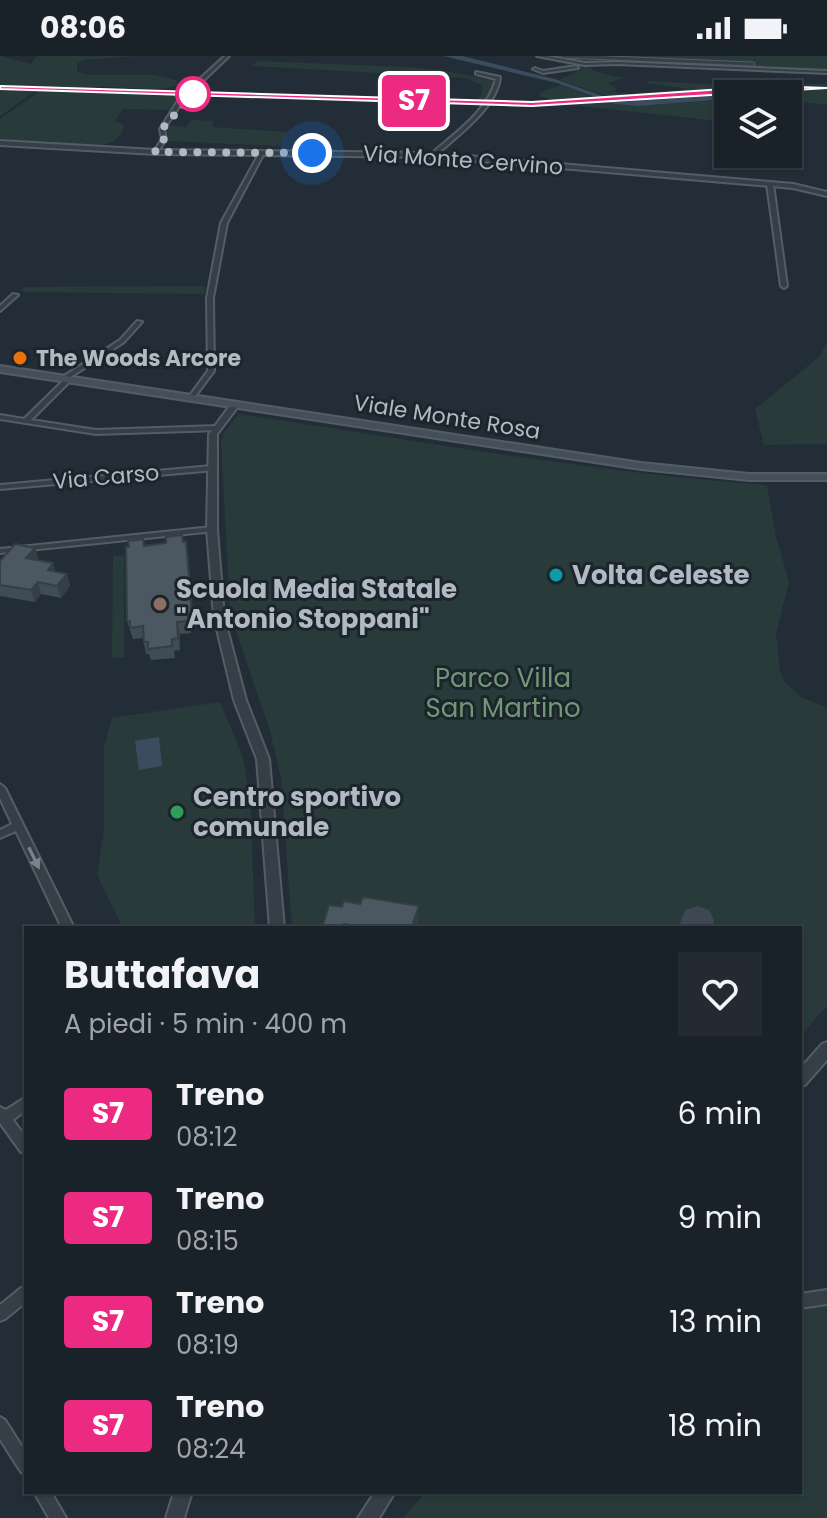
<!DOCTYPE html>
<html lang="it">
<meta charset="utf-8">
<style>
:root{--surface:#1a2229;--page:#232a31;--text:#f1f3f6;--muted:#9fa4a8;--line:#383f46}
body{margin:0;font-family:Poppins,sans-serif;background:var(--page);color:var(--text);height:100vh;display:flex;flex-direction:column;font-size:30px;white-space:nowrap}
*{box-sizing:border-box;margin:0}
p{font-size:26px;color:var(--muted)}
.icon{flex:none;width:44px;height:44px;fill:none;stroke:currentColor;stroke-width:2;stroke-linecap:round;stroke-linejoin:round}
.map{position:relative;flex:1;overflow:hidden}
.drawer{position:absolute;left:24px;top:870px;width:778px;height:568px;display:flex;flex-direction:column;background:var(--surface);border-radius:0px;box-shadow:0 2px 6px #0004,0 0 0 2px var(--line)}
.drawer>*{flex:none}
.badge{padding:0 16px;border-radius:6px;font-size:28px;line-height:52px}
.controls{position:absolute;left:714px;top:24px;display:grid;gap:16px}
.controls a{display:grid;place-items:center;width:88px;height:88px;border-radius:0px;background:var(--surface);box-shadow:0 2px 6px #0004,0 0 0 2px var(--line);font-size:40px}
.you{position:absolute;width:40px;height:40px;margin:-20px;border:6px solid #fff;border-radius:50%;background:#1a73e8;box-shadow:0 0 0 12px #1a73e833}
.map>.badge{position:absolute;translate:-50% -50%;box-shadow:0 0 0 4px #fff}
.round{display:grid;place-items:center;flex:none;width:84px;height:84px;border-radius:0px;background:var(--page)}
.overview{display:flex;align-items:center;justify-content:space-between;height:136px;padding:0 40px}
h1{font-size:38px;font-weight:700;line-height:60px}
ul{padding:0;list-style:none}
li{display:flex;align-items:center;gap:24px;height:104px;padding:0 40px}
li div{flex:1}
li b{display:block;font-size:30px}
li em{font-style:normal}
li .badge{min-width:88px;font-weight:700;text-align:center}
.status{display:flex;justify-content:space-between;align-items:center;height:56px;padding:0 40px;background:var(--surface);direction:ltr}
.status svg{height:22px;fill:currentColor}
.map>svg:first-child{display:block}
.green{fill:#283b3a}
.water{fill:#3a4c5e}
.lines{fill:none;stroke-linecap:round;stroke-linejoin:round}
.taxiway{fill:#3e4852;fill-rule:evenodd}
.pedestrian-casing{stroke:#545d65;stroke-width:5}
.minor-casing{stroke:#545d65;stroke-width:4}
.tertiary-casing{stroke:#545d65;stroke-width:4}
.secondary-casing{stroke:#545d65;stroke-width:4}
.pedestrian{stroke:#363f47;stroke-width:3}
.minor{fill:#363f47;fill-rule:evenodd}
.tertiary{fill:#363f47;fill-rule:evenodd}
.secondary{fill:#454f5a;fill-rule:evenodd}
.rail{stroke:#59636e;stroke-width:2;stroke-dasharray:4 4;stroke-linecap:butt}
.wall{fill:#404c54}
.shaded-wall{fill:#343e45}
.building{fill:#4b5862;stroke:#343e45;stroke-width:2}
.oneway{fill:#7a838b}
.line{fill:#ed2a81;stroke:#fff;stroke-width:2}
.walk{stroke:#b1bac3;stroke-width:8;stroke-dasharray:0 14.4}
.stop-dot{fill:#fff;stroke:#ed2a81;stroke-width:4}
.food-dot{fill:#e8710a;stroke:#1c242c;stroke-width:3}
.culture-dot{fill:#0f9aa8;stroke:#1c242c;stroke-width:3}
.education-dot{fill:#8d6e63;stroke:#1c242c;stroke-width:3}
.leisure-dot{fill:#2e9e5b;stroke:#1c242c;stroke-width:3}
.labels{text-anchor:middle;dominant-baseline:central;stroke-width:6;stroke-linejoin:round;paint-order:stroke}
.far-street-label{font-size:22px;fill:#b1bac3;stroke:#1c242c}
.far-poi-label{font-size:22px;font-weight:bold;fill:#b1bac3;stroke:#1c242c;text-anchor:start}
.poi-label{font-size:26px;font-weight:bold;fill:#b1bac3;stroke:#1c242c;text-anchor:start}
.park-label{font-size:26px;fill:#729777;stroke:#1c242c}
</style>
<div class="status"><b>08:06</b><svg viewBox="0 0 49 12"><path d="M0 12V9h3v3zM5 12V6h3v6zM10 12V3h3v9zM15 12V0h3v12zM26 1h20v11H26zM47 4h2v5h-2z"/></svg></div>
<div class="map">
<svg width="827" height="1462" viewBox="0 0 827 1462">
<rect width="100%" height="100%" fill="#232d37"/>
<!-- green -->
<path class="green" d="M0 0 31 8 37 0H138L83 4 77 8V16L88 19H155L178 25 175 30C149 39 100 24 82 35L181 38 169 54 123 53 115 65 124 69 122 77 114 85 100 90 0 84V63L39 36H34L0 60V33L70 34 0 31Z
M541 0H827V15L588 8Z
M258 5 407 11 447 15 498 26 486 47H476L482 36 481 29 467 22 252 10Z
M551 5 585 9 596 16 623 22 608 27 616 32 615 36 629 38 691 33 646 27 650 25 724 29 827 28V31H765L613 42 559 24 582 13Z
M562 29 602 43 558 46 540 40V36Z
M765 33H827V49L788 44V38L617 44Z
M728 43V66L562 48 605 45 638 50Z
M192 64 214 65 212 71 288 76 281 90 168 85V69L186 71Z
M205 230V238L23 236 22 231Z
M827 286V388L764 389 755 353 819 301Z
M239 358C414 384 590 416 767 429L776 481 789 526 776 577 780 615 785 626 801 641 827 652V950L800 980V872H292L281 722 270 675 230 557 221 385 224 376Z
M124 499V601L112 602 113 500Z
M220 646 242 699 250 739 255 872H123L97 819 104 773V691L112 662Z
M827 1241V1462H404L425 1436H800V1245Z"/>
<!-- water -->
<path class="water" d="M443 0H462L555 23 620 46 728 39V43L638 50 615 48 557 27Z
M159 681 162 710 139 714 135 685Z"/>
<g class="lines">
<!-- taxiway -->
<path class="taxiway" d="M697 850 709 854 714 864 712 872H678L685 854Z"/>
<defs>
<path id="pedestrian" d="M563 0 753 8"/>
<path id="minor" d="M225 0H229L185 42 164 73 166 83 157 97H153L162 83 160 73 181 40Z
M537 0H546L585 7 617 6 827 15V17L617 8 585 9Z
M576 10 578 12 543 17 533 13 535 12 543 15Z
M476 16 500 21C497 52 457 80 435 100H431V98C455 77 488 55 496 23L476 18Z
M260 96 264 97 227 167 213 242 214 315 193 343H189L188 342 208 315 207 242 221 167Z
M770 126 773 128 787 230 784 232 781 230 767 128Z
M13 238 18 239 0 255V250Z
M137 265 142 266 124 286 69 322 71 324 31 364 96 374 217 370 221 372 220 374 96 378 0 363V359L24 363 63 325 61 324V322L120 284Z
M212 410H215V414L0 433V429Z
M212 471H215V475L0 497V493Z
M0 728 5 732 74 872H62L16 775 0 782V774L12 768 0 742Z
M26 1041V1054L13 1064 26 1082V1098L21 1096 0 1067V1051L6 1054Z
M26 1230V1246L5 1263 0 1265V1249L21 1232Z
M827 1234V1248L800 1252V1238Z
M0 1361 5 1364 26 1397V1419L21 1416 0 1383Z
M34 1436H51L66 1462H49Z"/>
<path id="tertiary" d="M0 85 155 94 433 97 793 128 827 136V140L793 132 433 101 155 98 0 89Z
M235 346 239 349 217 378V473L224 561 246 644 269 703 284 872H270L257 703 234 644 214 561 207 473 209 378 232 347Z
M827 986V1004L805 1029 800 1031V1013L822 988Z
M174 1436H192L184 1462H166Z
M375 1436H395L379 1462H358Z"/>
<path id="secondary" d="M0 310 641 407 749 418H827V424H749L641 413 0 316Z"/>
</defs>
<!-- pedestrian casing -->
<use href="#pedestrian" class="pedestrian-casing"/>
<!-- minor casing -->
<use href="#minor" class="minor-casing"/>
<!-- tertiary casing -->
<use href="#tertiary" class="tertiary-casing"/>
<!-- secondary casing -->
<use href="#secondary" class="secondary-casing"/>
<!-- pedestrian -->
<use href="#pedestrian" class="pedestrian"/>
<!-- minor -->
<use href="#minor" class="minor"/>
<!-- tertiary -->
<use href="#tertiary" class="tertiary"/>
<!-- secondary -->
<use href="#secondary" class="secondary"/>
<!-- rail -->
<path class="rail" d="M0 32 511 48 769 32H827"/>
</g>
<!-- wall -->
<path class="wall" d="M182 479 183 486 186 485 188 497 194 570 191 571V577L180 578V594L174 595 175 602 151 604 149 598H146L143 582 133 583 127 565 129 491 143 483 145 490 166 487Z
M35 492 38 505 56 516 67 518 70 530 61 542 41 538 35 546 0 540V505Z
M329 849 418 865 416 872H322Z"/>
<!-- shaded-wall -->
<path class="shaded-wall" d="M186 485 188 497 194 570 191 571V577L189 565Z
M35 492 39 504 30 514 26 502Z
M53 507 57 519 48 514Z
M67 518 70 530 61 542 57 530Z
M38 526 41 538 35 546 31 534Z
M177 566 180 578V594L178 582Z
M419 850 418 865 416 872H412Z"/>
<!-- building -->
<path class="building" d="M182 479 183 486 186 485 192 559H188L189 565 177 566 178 582 172 583V590L148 593V586H144L143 570 130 572V565H127L126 491H129L128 485 143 483 144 490 166 487V481Z
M15 488 35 492 26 502 53 507 48 514 67 518 57 530 38 526 31 534 0 529V505Z
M363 841 419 850 412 870 409 869 408 872H365L344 868 343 872H322L329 849 342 851 344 845 360 848Z"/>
<!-- one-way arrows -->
<defs><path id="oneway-solid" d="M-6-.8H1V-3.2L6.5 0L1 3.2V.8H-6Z" transform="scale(2)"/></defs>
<use class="oneway" href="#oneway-solid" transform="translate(34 802) rotate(64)"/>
<!-- line -->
<path class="line" d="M0 30 532 46 769 30 827 32 532 50 0 33Z"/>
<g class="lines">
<!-- walk -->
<path class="walk" d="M193 38 162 73 164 83 155 96 312 97"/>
</g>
<!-- markers -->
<circle class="stop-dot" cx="193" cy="38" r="16"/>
<circle class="food-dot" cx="20" cy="302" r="8"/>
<circle class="culture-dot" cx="556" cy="519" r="8"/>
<circle class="education-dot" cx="160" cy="548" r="8"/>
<circle class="leisure-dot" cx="177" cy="756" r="8"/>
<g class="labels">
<!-- far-street labels -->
<g class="far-street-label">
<text transform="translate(463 104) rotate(4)">Via Monte Cervino</text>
<text transform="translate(447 361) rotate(9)">Viale Monte Rosa</text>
<text transform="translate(106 421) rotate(-5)">Via Carso</text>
</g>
<!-- far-poi labels -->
<g class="far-poi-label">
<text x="36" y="302">The Woods Arcore</text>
</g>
<!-- poi labels -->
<g class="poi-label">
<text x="572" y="519">Volta Celeste</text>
<text x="176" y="533">Scuola Media Statale<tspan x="176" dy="30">"Antonio Stoppani"</tspan></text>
<text x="193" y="741">Centro sportivo<tspan x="193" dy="30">comunale</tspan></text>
</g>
<!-- park labels -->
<g class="park-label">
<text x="503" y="622">Parco Villa<tspan x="503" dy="30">San Martino</tspan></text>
</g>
</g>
</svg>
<div class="controls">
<a><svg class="icon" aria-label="layers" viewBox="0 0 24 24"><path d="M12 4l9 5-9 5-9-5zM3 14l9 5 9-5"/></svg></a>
</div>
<div class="you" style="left:312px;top:97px"></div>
<b class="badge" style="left:414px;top:45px;background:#ed2a81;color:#fff">S7</b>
<section class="drawer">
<div class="overview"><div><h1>Buttafava</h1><p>A piedi · 5 min · 400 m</p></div><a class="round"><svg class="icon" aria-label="heart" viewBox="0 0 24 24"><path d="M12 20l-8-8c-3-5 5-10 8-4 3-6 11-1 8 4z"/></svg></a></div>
<ul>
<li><span class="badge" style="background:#ed2a81;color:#fff">S7</span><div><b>Treno</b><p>08:12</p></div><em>6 min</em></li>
<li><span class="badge" style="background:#ed2a81;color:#fff">S7</span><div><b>Treno</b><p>08:15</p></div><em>9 min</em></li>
<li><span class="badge" style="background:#ed2a81;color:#fff">S7</span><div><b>Treno</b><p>08:19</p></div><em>13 min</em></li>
<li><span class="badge" style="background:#ed2a81;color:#fff">S7</span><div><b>Treno</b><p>08:24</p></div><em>18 min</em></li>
</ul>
</section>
</div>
